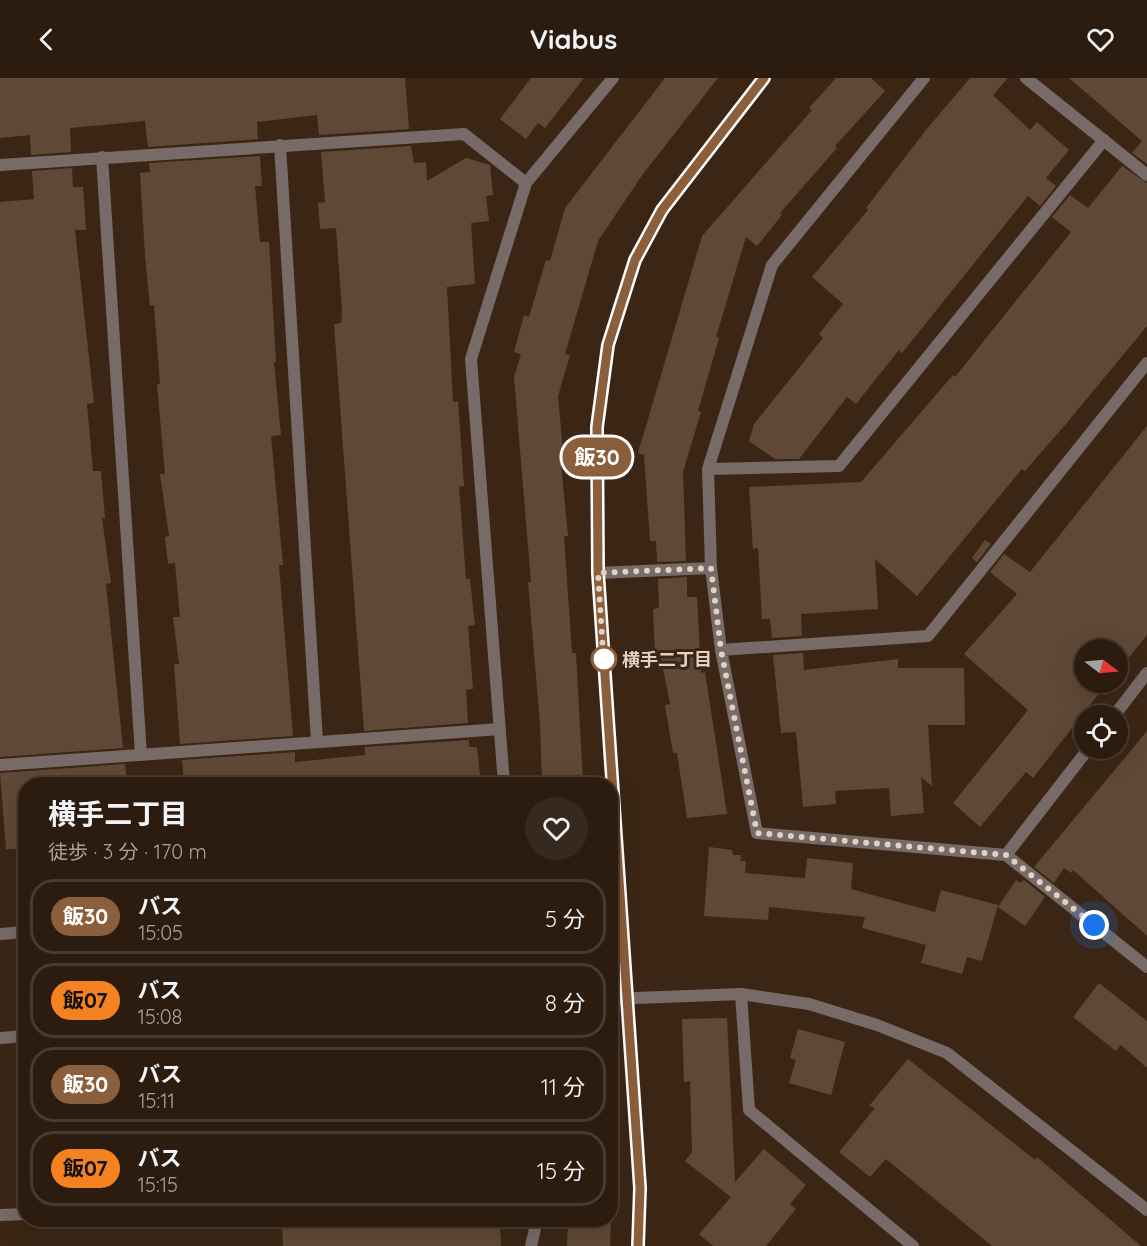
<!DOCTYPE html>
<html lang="ja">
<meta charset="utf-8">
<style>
:root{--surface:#2c1c10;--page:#38291e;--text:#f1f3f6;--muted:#a6a19f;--line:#483a30}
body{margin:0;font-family:Quicksand,"Noto Sans JP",sans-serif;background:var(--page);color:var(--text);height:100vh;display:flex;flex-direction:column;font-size:22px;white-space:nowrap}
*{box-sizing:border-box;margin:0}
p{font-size:20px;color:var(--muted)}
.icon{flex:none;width:33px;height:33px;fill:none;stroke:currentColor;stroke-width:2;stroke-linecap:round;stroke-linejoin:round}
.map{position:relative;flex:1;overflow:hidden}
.details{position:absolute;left:18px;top:699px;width:600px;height:450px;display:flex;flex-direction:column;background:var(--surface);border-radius:24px;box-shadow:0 6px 24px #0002,0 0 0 2px var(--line)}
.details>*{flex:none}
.badge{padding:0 12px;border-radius:20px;font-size:21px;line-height:39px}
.needle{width:39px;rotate:106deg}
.buttons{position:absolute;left:1074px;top:561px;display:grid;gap:12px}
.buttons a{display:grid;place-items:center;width:54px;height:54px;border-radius:50%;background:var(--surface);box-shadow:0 6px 24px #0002,0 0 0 2px var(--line);font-size:30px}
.you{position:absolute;width:30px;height:30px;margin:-15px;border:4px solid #fff;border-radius:50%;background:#1a73e8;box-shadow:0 0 0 9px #1a73e833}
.map>.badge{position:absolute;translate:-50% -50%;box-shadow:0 0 0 3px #fff}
.round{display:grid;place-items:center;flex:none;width:63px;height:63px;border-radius:32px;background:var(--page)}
.head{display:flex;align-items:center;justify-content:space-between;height:102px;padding:0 30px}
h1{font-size:28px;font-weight:700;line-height:45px}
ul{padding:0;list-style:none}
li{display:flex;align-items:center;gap:18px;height:75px;margin:0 12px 9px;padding:0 18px;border:3px solid var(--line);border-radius:24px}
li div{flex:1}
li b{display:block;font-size:22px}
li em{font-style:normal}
li .badge{min-width:66px;font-weight:700;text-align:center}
header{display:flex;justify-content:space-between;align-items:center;height:78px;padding:0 30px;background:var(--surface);font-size:27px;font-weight:700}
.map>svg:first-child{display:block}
.building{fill:#5f4836}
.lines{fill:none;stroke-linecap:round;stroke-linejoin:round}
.minor{stroke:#786a66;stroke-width:12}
.tertiary{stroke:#786a66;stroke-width:12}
.line-casing{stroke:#fff;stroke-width:14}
.line{stroke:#8b5e3c;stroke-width:9}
.walk{stroke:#dfd1c6;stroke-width:6;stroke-dasharray:0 10.8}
.stop-dot{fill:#fff;stroke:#8b5e3c;stroke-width:3}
.labels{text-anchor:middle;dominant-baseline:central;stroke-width:6;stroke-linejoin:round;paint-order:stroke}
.stop-label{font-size:18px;font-weight:bold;fill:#dfd1c6;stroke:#3b2615;text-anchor:start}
</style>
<header><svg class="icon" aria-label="back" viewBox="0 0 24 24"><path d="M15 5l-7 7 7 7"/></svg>Viabus<svg class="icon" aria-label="heart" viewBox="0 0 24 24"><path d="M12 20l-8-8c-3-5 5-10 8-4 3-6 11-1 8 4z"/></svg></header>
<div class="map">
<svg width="1147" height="1168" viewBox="0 0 1147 1168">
<rect width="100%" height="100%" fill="#3b2615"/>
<!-- building -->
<path class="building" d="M0 0H405L409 51 319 57 317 37 257 44 258 61 148 69 145 43 70 50 71 74 31 77 30 57 0 60Z
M531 0H584L545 50 538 45 526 61 500 41Z
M665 0H718L643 96 598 163 565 276 570 277 558 318 564 385 561 386 568 458H564L572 575H576L583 704 542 705 540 646 528 504H531L514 299 521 276 514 274 524 237 529 239 546 182 550 183 565 130Z
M836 0H871L885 13 835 68 837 70 780 135 782 137 757 168 746 159 716 259 719 260 698 333 701 334 683 394 686 483 657 484 656 463H650L644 377 638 375 702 158 812 32 809 30Z
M970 0H1008L993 17 1030 52 1037 44 1069 72 1046 100 1056 108 1040 128 1028 118 902 275 899 272 856 326 847 319 799 381H775L749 363 754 346 823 260 819 256 843 226 812 199 868 132 866 130 926 52Z
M1069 0H1147V86L1132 75 1142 63Z
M411 68 414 85 426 84 427 103 466 80 490 87 493 117 486 118 489 143 471 145 475 206 447 209 453 324 458 323 464 408 459 409 466 501H470L475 547 468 548 473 611 466 612 468 645 364 653 334 246 341 245 342 233 336 150 320 151 318 125 325 124 321 74Z
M260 78 262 108H255L260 164H269L276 284H274L281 357 271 358 283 487H279L293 658 180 666 174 586H179L173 539H180L175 485 168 486 165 459 169 458 160 396H165L157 306H160L154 227 150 228 145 178 140 95 150 94 149 85Z
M1122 88 1147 105V248L1065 347 1025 393 1022 391 917 518 875 481 878 531 801 536 802 558 772 560 770 541H762L758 470 753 471 749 409 861 404 953 297 955 299 1071 154 1052 139 1070 117 1088 130Z
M72 90 73 109H83L86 152H75L94 325 87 326 93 393H101L105 440H102L111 505 106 506 123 670 0 679V124L34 121 32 93Z
M1147 348V557L1118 593V572H1084V604H1108L1033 700 1026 694 980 749 953 725 1028 632 964 576 1017 516 990 494 1004 476 1030 494Z
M985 462 991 466 977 484 972 480Z
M687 499V519H697L701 595 705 594 727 736 687 740 677 675H673L665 627 670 626 660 575H655L653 531 659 530 658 501Z
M803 575 804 592 898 581V590H964L965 647H928L932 708 921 699 924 735 891 738 889 710 835 713 836 726 803 729 796 654 781 655 773 577Z
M1147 653V858L1073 792 1071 795 1064 790 1054 805 1034 789Z
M469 662V669H477L481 706H184L182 682 295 674V684L365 677V669Z
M125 686 127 706H26V771H6L0 695Z
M709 769 732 772 733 777H741L740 783H746L745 795 805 800 807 780 853 785 851 811 935 834 941 812 998 827 982 883 967 879 962 896 921 885 926 867 862 850 865 839 769 829 768 842 704 838Z
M1016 802 1020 805 1024 802 1045 819 1025 848 998 829Z
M1099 905 1147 943V990L1121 967 1116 973 1073 939Z
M727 940 735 1104 764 1071 806 1107 790 1126 796 1131 766 1168H713L699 1156 731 1119 685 1083 692 1074 690 1003 684 1004 682 941Z
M798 951 845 964 831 1017 789 1005 796 982 790 980Z
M908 981 1035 1082 1037 1079 1141 1168H992L886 1081 870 1099 839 1074 875 1030 869 1028Z
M360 1142H500L501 1168H283L282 1148Z
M568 1142H611L610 1168H567Z"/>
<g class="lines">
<!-- minor -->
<path class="minor" d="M924 0 772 187 708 391 711 490 721 572 757 755 1006 777 1147 889
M1026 0 1147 97
M280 67 317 664
M102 79 141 677
M0 87 464 56 526 105
M708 391 839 388 1104 62
M598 495 711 490
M721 572 928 558 1147 285
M1114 638 1147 595
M0 687 500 651
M504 706 471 281 526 105 613 0
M1006 777 1089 670
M0 856 26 854
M741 916 749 1032 913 1168
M0 1137 26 1136
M531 1168 537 1142"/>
<!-- tertiary -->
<path class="tertiary" d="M610 921 741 916 809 926 877 947 947 975 1147 1132
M0 960 26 958
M638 1168 640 1110 598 495 597 349 608 267 635 182 662 132 764 0"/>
</g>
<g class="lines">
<defs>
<path id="line" d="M638 1168 640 1110 598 495 597 349 608 267 635 182 662 132 764 0"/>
</defs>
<!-- line casing -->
<use href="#line" class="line-casing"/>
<!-- line -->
<use href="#line" class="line"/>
<!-- walk -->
<path class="walk" d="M604 581V589L598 495 711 490 721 572 757 755 1006 777 1094 847"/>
</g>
<!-- markers -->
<circle class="stop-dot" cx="604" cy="581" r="12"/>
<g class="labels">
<!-- stop labels -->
<g class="stop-label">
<text x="622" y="581">横手二丁目</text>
</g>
</g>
</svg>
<div class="buttons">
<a><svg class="needle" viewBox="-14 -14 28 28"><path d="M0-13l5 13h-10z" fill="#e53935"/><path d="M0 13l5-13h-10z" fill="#a6a19f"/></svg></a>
<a><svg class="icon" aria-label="locate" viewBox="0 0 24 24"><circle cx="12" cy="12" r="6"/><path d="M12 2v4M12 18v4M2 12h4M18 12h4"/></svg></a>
</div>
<div class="you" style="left:1094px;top:847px"></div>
<b class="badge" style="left:597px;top:379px;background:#8b5e3c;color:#fff">飯30</b>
<section class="details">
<div class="head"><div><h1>横手二丁目</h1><p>徒歩 · 3 分 · 170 m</p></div><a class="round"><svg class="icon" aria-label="heart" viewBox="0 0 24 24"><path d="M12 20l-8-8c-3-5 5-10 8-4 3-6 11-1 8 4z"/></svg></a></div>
<ul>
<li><span class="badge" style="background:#8b5e3c;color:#fff">飯30</span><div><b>バス</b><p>15:05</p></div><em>5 分</em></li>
<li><span class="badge" style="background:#f58220;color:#111">飯07</span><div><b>バス</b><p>15:08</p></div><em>8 分</em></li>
<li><span class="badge" style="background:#8b5e3c;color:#fff">飯30</span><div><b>バス</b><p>15:11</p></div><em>11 分</em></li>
<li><span class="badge" style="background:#f58220;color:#111">飯07</span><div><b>バス</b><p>15:15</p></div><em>15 分</em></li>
</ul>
</section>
</div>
